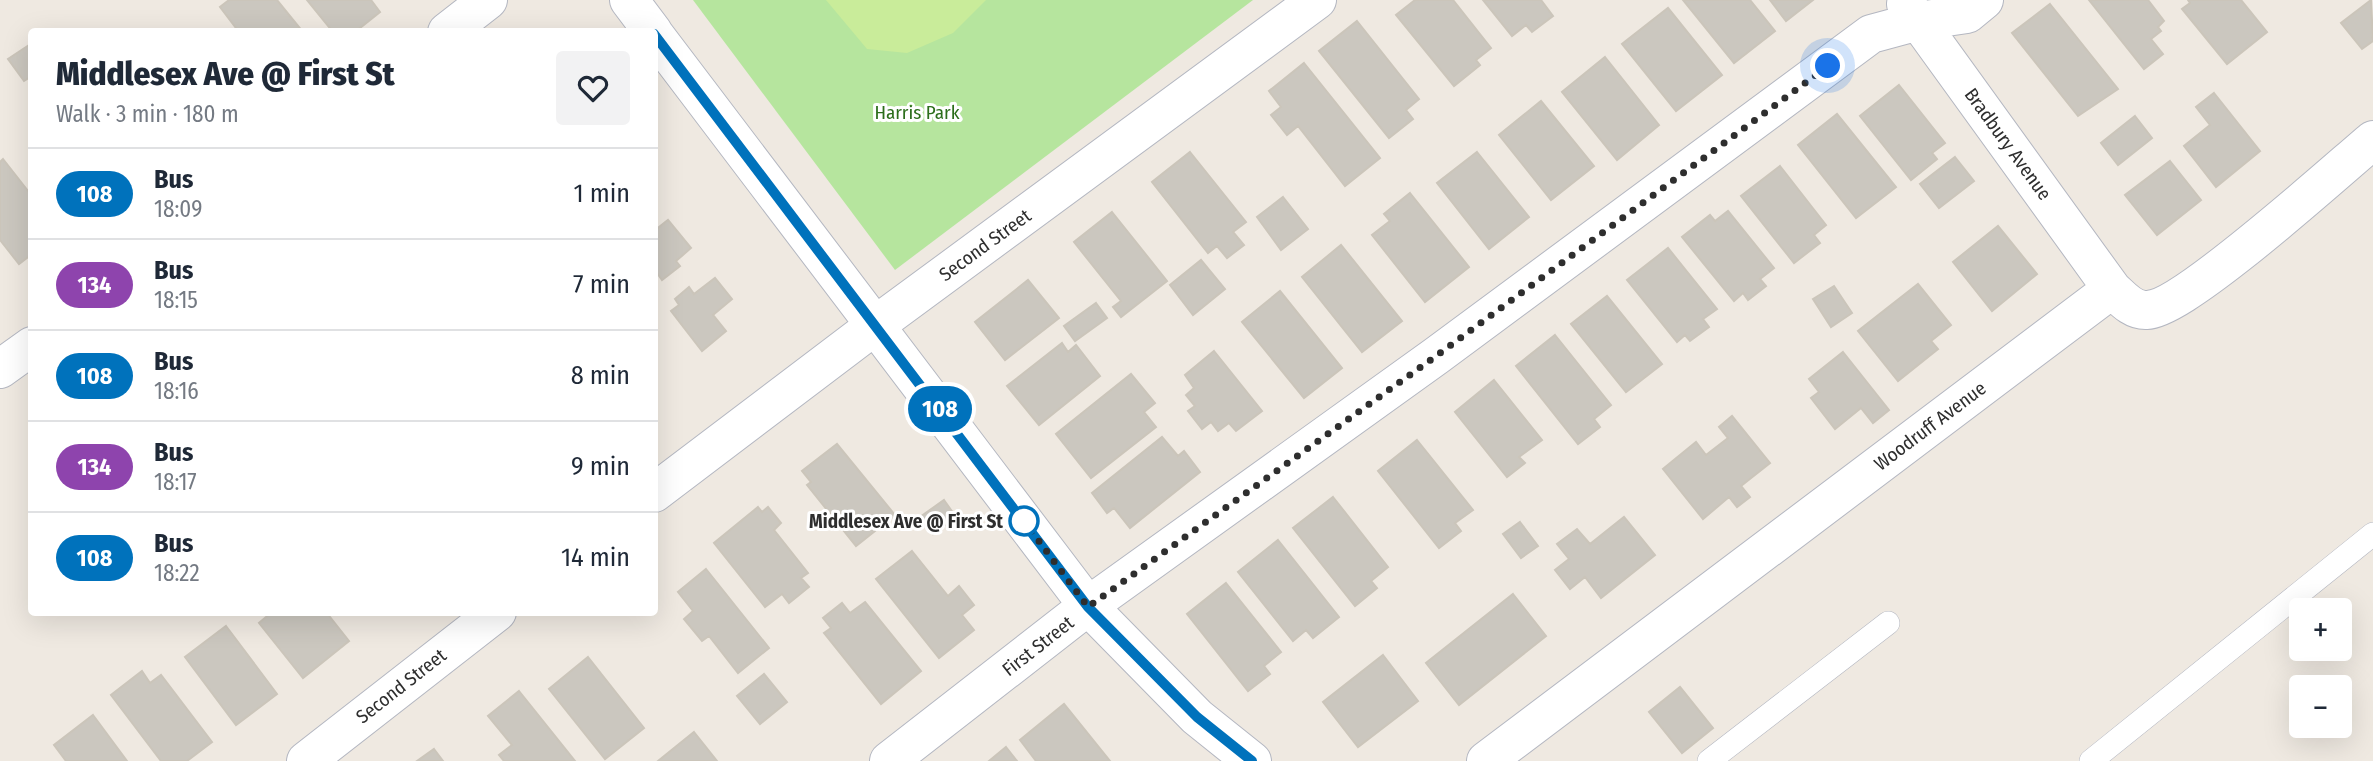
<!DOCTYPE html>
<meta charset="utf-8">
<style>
:root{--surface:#fff;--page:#f2f2f3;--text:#1f2937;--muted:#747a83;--line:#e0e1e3}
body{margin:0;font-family:"Fira Sans Condensed",sans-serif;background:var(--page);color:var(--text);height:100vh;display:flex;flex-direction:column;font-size:26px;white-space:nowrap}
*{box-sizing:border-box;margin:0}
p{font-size:23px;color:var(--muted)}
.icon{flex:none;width:38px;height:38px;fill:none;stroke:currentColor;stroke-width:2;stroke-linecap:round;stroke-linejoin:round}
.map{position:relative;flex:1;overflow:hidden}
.panel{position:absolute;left:28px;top:28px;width:630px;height:588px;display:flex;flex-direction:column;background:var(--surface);border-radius:7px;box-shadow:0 7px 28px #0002}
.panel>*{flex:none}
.badge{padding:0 14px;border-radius:23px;font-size:24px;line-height:46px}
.controls{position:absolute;left:2289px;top:598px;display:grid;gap:14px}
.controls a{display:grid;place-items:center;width:63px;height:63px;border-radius:7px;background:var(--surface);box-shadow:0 7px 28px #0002;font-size:35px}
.you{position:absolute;width:35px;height:35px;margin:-18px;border:5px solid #fff;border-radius:50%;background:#1a73e8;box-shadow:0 0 0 10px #1a73e833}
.map>.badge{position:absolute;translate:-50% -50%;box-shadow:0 0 0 4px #fff}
.round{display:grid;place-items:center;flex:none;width:74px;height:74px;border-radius:7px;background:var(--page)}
.overview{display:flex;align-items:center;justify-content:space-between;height:119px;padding:0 28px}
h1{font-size:33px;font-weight:800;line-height:52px}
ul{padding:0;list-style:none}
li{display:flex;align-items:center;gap:21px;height:91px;padding:0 28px;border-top:2px solid var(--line)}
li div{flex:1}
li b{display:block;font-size:26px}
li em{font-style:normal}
li .badge{min-width:77px;font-weight:700;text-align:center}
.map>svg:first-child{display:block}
.green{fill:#b6e59e}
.pitch{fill:#c9ec9a}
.building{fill:#cbc7bf;stroke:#cbc5ba;stroke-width:2}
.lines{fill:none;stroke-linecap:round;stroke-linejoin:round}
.lane-casing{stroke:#b4b7c1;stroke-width:24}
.street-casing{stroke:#b4b7c1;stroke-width:40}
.secondary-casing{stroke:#b4b7c1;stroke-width:40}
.lane{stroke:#fff;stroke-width:23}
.street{stroke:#fff;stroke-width:38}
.secondary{stroke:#fff;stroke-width:38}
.line-casing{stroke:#fff;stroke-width:16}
.line{stroke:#0072bc;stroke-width:10}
.walk{stroke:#2e2e2e;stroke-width:7;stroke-dasharray:0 12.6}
.stop-dot{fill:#fff;stroke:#0072bc;stroke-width:3.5}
.labels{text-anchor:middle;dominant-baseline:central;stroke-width:6;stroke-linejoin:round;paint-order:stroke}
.park-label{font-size:19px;fill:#2c6e1b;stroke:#fff}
.street-label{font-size:19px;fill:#2e2e2e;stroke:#fff}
.stop-label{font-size:19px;font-weight:bold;fill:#2e2e2e;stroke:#fff;text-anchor:end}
</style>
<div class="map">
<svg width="2373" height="761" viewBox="0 0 2373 761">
<rect width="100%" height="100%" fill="#efe9e1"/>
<!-- green -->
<path class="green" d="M693 0H1253L895 270Z"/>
<!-- pitch -->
<path class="pitch" d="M826 0H986L953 33 907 53 867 49Z"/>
<!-- building -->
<path class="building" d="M229 0H277L303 32H239L220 7Z
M307 0H371L380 12 355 32H333Z
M1415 0H1453L1491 48 1476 60 1480 65 1454 86 1396 15Z
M1483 0H1541L1553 16 1532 32 1526 25 1512 36Z
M1683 0H1750L1775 31 1734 63Z
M1770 0H1813L1786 21Z
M2089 0H2148L2164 21 2158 27 2161 31 2151 39 2163 54 2144 69Z
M2188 0H2241L2267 32 2227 64 2182 9 2190 3Z
M2371 0 2373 41 2362 49 2341 23Z
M2050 4 2118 89 2078 116 2012 33Z
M1668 8 1722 75 1676 111 1622 44Z
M1357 21 1419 99 1406 110 1413 119 1389 138 1319 51Z
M32 43V76L24 81 8 59Z
M1605 57 1659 125 1617 160 1562 92Z
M1304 63 1380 158 1345 186 1298 126 1287 135 1271 115 1281 107 1269 91Z
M1899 85 1945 143 1932 153 1937 159 1911 180 1860 116Z
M2214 93 2260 151 2216 187 2184 146 2210 125 2196 107Z
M1541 101 1594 166 1551 200 1499 135Z
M1837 114 1896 187 1856 218 1798 145Z
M2135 116 2152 138 2118 165 2101 143Z
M1190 152 1246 222 1233 232 1244 245 1227 258 1217 246 1208 253 1152 182Z
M1477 152 1529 217 1489 249 1437 183Z
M1955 157 1974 181 1939 208 1920 184Z
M3 159 32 196V254L19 264 0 240V162Z
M2170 161 2201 200 2157 235 2125 195Z
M1780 166 1826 225 1814 235 1820 243 1794 263 1741 196Z
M1410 193 1469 267 1425 302 1372 235 1390 221 1384 214Z
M1283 197 1308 229 1281 250 1257 217Z
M1728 211 1774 268 1760 279 1766 286 1748 300 1743 293 1734 301 1682 237 1710 215 1715 221Z
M1112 212 1167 281 1121 317 1113 307 1121 301 1074 242Z
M668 220 691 248 676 261 680 266 662 280 657 273 654 275V231Z
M1998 226 2037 274 1992 311 1953 262Z
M1341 245 1402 321 1362 352 1302 277Z
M1668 248 1717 309 1703 319 1709 327 1690 341 1685 335 1677 342 1627 280Z
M1201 260 1225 289 1193 315 1170 285Z
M715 278 732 299 713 315 726 331 702 351 671 311 679 305 675 299 689 287 694 294Z
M1028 280 1059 318 1005 360 975 322Z
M1918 284 1951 325 1931 341 1938 349 1898 381 1858 331Z
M1834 286 1852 313 1831 327 1813 299Z
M1280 291 1342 368 1304 398 1242 322Z
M1607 296 1662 364 1626 392 1571 324Z
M1096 303 1107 318 1075 341 1064 326Z
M1555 335 1611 405 1594 419 1600 427 1578 444 1516 366Z
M1062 343 1068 352 1076 345 1100 376 1039 425 1007 386Z
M1214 351 1262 411 1236 431 1229 423 1218 431 1211 422 1202 429 1188 411 1195 406 1186 395 1194 388 1185 375Z
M1843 352 1889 410 1873 423 1861 408 1835 429 1811 398 1819 392 1809 379Z
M1131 374 1155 403 1144 412 1156 427 1091 478 1056 434Z
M1494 380 1542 440 1519 457 1525 463 1507 477 1455 412Z
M1732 416 1770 463 1741 486 1750 497 1737 507 1729 497 1703 519 1663 469 1696 442 1706 455 1728 438 1719 427Z
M1162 437 1178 456 1184 451 1200 472 1130 528 1114 508 1107 513 1092 493Z
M1417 440 1473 510 1455 523 1461 531 1439 548 1378 471Z
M837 444 895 515 856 546 807 485 811 482 802 471Z
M1333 497 1388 567 1371 581 1377 588 1355 606 1293 528Z
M944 500 956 517 933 534 920 517Z
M758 507 762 512 768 507 781 523 774 530 808 573 801 578 809 587 789 603 782 594 765 607 714 543Z
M1624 517 1655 555 1601 598 1585 577 1570 589 1555 570 1569 559 1557 544 1577 529 1590 544Z
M1520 522 1538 546 1521 558 1503 534Z
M1278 540 1339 617 1313 638 1306 630 1293 641 1238 572Z
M912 551 948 596 959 586 974 605 962 615 974 630 939 658 876 579Z
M706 569 769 648 738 673 709 636 702 641 684 619 693 611 678 592Z
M1226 583 1281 652 1264 666 1270 674 1248 691 1187 614Z
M1513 594 1546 636 1459 705 1426 663Z
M865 602 921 671 881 704 824 633 831 628 823 618 842 603 850 613Z
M272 612H326L349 641 303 678 259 623Z
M226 626 277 694 236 725 185 657Z
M1383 655 1418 701 1358 747 1323 702Z
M588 657 644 728 605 759 549 689Z
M142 671 150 683 161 675 212 742 187 761H161L111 695Z
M764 674 787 702 760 724 737 696Z
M1680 687 1713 728 1682 753 1649 712Z
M519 691 575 761H504L499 755 512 745 488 716Z
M1064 704 1110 761H1036L1020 740Z
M93 715 127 761H66L54 745Z
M694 732 717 761H658Z
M1006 747 1017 761H989Z
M434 749 443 761H417Z"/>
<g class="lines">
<defs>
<path id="lane" d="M1709 761 1888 623
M2091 761 2373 534"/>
<path id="street" d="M1906 4 2112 289
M447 32 488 0
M0 369 32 346
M654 493 877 324 1317 0
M306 761 497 612
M889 761 1088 606 1436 356 1871 34 1919 21 1967 14 1984 0
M1486 761 2112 289C2122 298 2132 311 2147 310 2184 309 2336 171 2373 140"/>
<path id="secondary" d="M629 0 653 32
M654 34 1088 606 1197 717 1252 761"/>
</defs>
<!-- lane casing -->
<use href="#lane" class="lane-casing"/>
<!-- street casing -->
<use href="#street" class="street-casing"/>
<!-- secondary casing -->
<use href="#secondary" class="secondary-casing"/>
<!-- lane -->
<use href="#lane" class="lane"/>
<!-- street -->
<use href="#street" class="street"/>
<!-- secondary -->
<use href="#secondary" class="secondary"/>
</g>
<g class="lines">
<defs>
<path id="line" d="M654 34 1088 607 1197 717 1252 761"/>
</defs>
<!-- line casing -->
<use href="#line" class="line-casing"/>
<!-- line -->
<use href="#line" class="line"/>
<!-- walk -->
<path class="walk" d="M1024 521 1088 607 1436 356 1828 66"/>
</g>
<!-- markers -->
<circle class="stop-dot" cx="1024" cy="521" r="14"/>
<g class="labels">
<!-- park labels -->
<g class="park-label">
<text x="917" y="112">Harris Park</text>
</g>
<!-- street labels -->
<g class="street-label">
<text transform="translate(2008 144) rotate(54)">Bradbury Avenue</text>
<text transform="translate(985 245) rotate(-36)">Second Street</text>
<text transform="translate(1930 426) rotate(-37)">Woodruff Avenue</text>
<text transform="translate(1038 646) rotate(-38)">First Street</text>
<text transform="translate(401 686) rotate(-38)">Second Street</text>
</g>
<!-- stop labels -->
<g class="stop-label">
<text x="1003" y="521">Middlesex Ave @ First St</text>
</g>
</g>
</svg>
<div class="controls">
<a>+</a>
<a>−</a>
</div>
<div class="you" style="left:1828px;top:66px"></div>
<b class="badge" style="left:940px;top:409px;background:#0072bc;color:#fff">108</b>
<section class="panel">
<div class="overview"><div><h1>Middlesex Ave @ First St</h1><p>Walk · 3 min · 180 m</p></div><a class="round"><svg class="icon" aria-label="heart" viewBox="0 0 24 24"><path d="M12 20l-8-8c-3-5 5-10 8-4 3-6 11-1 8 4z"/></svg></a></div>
<ul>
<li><span class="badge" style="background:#0072bc;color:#fff">108</span><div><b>Bus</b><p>18:09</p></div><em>1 min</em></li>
<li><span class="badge" style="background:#8e44ad;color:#fff">134</span><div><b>Bus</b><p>18:15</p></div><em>7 min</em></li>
<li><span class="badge" style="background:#0072bc;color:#fff">108</span><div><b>Bus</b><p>18:16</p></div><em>8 min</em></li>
<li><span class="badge" style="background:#8e44ad;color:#fff">134</span><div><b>Bus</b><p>18:17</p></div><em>9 min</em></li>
<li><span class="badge" style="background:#0072bc;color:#fff">108</span><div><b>Bus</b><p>18:22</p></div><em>14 min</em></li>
</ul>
</section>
</div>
